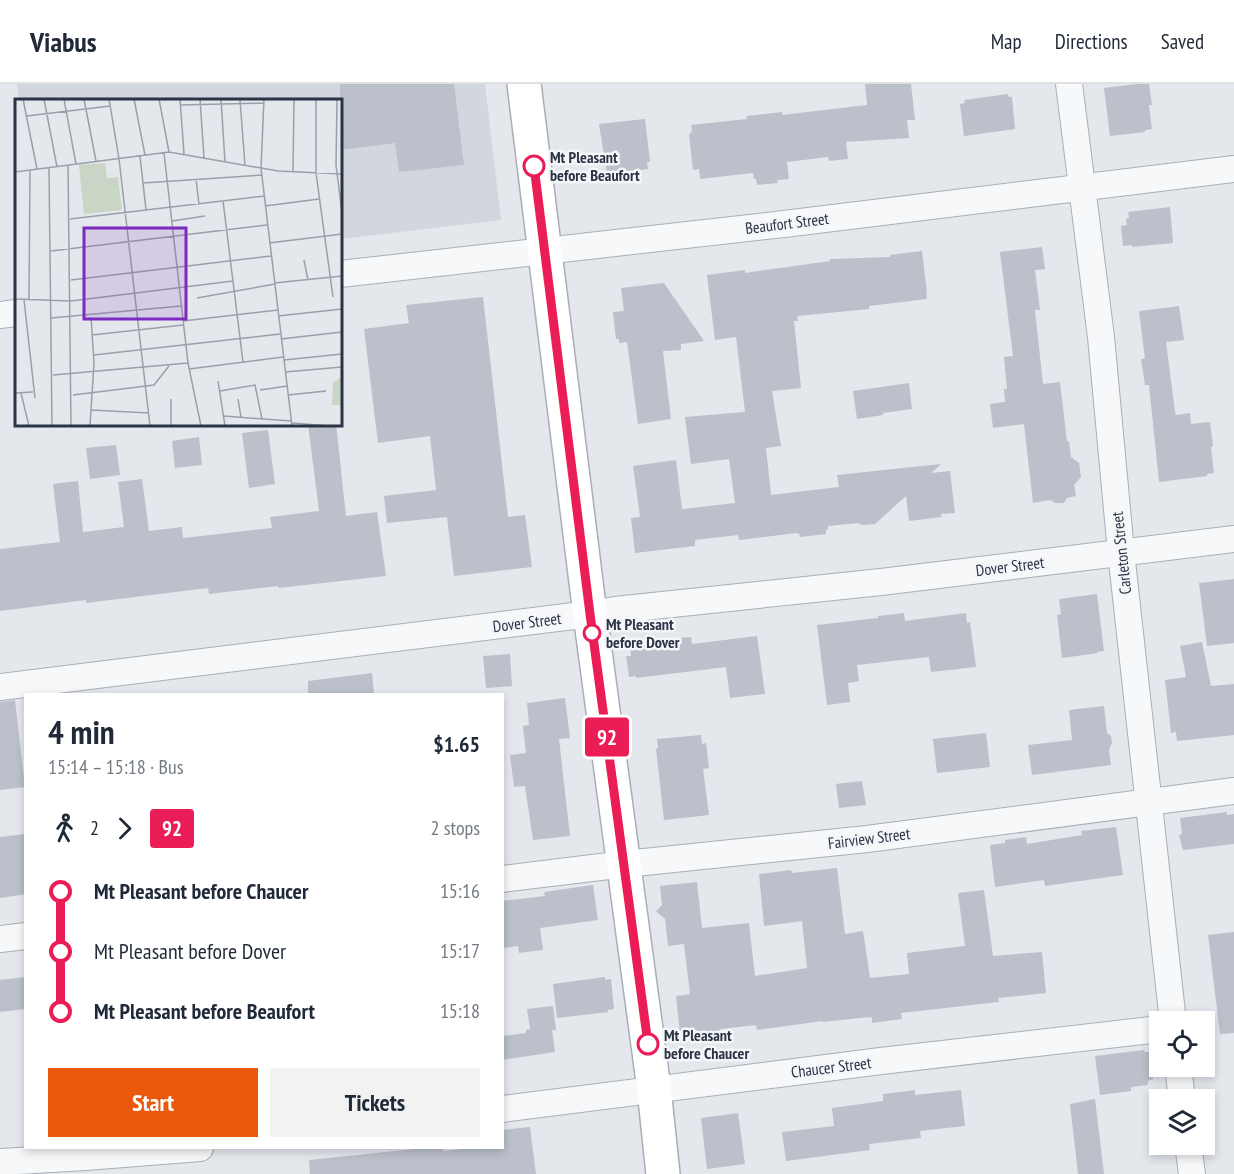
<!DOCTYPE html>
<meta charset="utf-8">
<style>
:root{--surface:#fff;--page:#f2f2f3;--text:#1f2937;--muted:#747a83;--line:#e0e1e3;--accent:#ea580c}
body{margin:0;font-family:"PT Sans Narrow",sans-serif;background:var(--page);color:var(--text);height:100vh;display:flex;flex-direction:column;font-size:22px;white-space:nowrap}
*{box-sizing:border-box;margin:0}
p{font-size:20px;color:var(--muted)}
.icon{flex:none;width:33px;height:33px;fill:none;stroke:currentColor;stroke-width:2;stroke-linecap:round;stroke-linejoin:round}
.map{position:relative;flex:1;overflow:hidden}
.details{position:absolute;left:24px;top:609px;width:480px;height:456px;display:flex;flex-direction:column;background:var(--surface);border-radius:0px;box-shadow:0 3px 9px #0003}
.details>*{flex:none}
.badge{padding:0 12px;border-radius:4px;font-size:21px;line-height:39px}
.tools{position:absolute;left:1149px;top:927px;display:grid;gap:12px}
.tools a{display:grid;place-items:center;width:66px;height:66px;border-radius:0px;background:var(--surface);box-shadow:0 3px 9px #0003;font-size:30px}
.map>.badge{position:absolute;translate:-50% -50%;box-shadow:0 0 0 3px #fff}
.legs{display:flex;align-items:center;gap:9px;height:66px;padding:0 24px;font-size:20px}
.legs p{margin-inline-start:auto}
.summary{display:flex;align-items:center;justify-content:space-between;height:102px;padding:0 24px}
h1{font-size:33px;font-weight:600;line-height:45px}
.button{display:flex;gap:12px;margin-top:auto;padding:12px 24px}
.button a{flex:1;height:69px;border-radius:0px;background:var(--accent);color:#fff;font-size:24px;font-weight:600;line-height:69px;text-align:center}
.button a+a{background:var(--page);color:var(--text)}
ul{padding:0 24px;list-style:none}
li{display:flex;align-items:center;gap:21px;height:60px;font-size:22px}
li i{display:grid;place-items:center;width:9px;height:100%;margin:0 8px;background:currentColor}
li i::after{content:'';width:15px;height:15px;margin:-8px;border:4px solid;border-radius:50%;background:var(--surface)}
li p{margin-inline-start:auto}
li:first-child i{background:linear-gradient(#0000 50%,currentColor 0)}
li:last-child i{background:linear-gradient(currentColor 50%,#0000 0)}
header{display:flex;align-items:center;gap:36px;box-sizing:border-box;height:84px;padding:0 30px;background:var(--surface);border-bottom:2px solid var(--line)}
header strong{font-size:28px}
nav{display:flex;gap:33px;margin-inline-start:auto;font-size:21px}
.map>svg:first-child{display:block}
.built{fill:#d2d6de}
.building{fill:#bbc0ca}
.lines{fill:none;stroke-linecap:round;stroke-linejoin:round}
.minor-casing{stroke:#a9aeb7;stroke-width:28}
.secondary-casing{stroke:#a9aeb7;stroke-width:36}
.minor{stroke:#f7f8fa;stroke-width:26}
.secondary{stroke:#fff;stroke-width:33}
.line-1-casing{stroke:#fff;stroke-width:14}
.line-1{stroke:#ea1d57;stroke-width:9}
.stop-1-dot{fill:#fff;stroke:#ea1d57;stroke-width:3}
.labels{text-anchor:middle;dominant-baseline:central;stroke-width:5;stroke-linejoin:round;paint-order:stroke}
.stop-label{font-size:16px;font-weight:bold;fill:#2b3445;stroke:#f4f6f9;text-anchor:start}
.street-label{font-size:16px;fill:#2b3445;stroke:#f4f6f9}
.inset-road{fill:none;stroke:#9a9fa9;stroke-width:1.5}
.view{fill:#7b2cbf;fill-opacity:0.15;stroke:#7b2cbf;stroke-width:3}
.inset-edge{fill:none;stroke:#2b3445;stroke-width:3}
</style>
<header>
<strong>Viabus</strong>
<nav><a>Map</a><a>Directions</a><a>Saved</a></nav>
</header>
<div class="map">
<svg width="1234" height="1090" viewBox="0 0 1234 1090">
<rect width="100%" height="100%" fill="#e4e7ec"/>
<!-- built -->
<path class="built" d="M17 0H485L501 136 341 155 340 16H19Z"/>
<!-- building -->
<path class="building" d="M340 0H454L464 81 399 88 395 59 340 66Z
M865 0H911L915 36H907L909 54 846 58 848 75 829 77 828 73 787 78 789 95 777 96 778 99 757 101 756 95H754L753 89 700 95 699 85 693 86 689 51 692 47 691 41 747 35 746 32 782 28V31L867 21Z
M1137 0H1149L1152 21H1149L1152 45 1145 46V48L1110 52 1104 4Z
M1008 10 1009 13H1012L1015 45 964 52 960 20 965 19 964 16Z
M645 35 650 78H647L648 85 607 90 599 40Z
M1170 123 1173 159 1132 163V161L1123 162 1121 142 1127 141 1126 135 1129 134 1128 128Z
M1042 163 1045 185 1035 186 1040 226H1035L1043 300 1060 298 1067 358 1069 357 1071 373 1079 379 1081 393 1074 401 1076 412 1067 414 1064 419H1055L1051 416 1033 419 1024 340 993 344 990 320 1005 318 1004 305H1007L1004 273 1013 272 1000 168Z
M922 167 927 209H926L927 215 869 222V225L797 232 798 237H794L801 304 772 307 781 362 766 364 771 411 839 403 837 391 941 380 931 389 950 387 955 429 941 430 942 433 909 437 906 412 875 440 862 441 858 439 828 442V445L826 446V450L800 453 799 450 796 449 739 456 738 451 695 456V462L635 469 631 434 640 433 633 382 676 376 682 425 735 419 729 375 691 380 685 333 745 328 736 253 715 256 707 191 745 186V189L830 177V175L890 173V171Z
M664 199 704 257 681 260V266L663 267 671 335 638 340 627 258 619 259V255H616L613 228 624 227 621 204Z
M483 213 508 433 525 431 532 483 454 492 447 433 387 439 384 412 436 406 430 352 378 359 364 245 409 239 406 221Z
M1179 222 1184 256 1166 258 1175 328 1176 331 1190 329 1191 340 1210 338 1213 362 1211 363 1214 389 1207 390V392L1159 398 1149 301H1145L1141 275H1145L1139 227Z
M909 299 912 325 883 329V331L857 335 853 307Z
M308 340H336L346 432 377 428 386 492 279 504 278 502 209 510 208 504 86 519V516L0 527V465L60 458 53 400 78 397 83 448 124 443 118 398 142 395 149 447 182 443 183 454 272 444 270 433 319 427Z
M268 346 275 400 249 404 242 349Z
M199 353 202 381 175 384 172 357Z
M116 361 120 391 90 395 86 364Z
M1234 495V559L1207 562 1199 499Z
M1097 510 1104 567 1097 568 1098 569 1062 574 1057 531 1061 530 1059 515Z
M904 529 905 537 966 529 967 539 970 538 976 583 931 588 929 573 857 581 859 597 848 599 850 618 827 621 817 541 878 534V532Z
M757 552 765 610 730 614 726 583 636 594V592L629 593 626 572H631L630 560 645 558V556L691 553 692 560Z
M1202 558 1211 602 1234 600V651L1177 657 1176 648 1171 649 1165 596 1186 593 1180 562Z
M510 570 512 602 486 604 483 572Z
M372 589 374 610H308V597Z
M565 614 570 654 559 655 570 752 533 756 525 702 514 703 510 671 526 669 523 642 529 641 527 619Z
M15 616 25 703 0 706V618Z
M1104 622 1107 649 1111 652 1112 659 1109 666 1111 681 1032 691 1028 661 1072 656 1069 626Z
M986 649 990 683 937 689 933 655Z
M701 651 702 660 706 659 709 684 703 685 709 731 664 736 656 665 658 664 657 655Z
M862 697 866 721 839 724 836 700Z
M1227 728V731L1234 730V760L1183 766 1179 752 1182 749 1180 734Z
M1116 743 1123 791 1045 802 1044 796 995 803 990 761 1005 759V756L1026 753 1027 760 1082 751 1081 747Z
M25 750 26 810 0 814V753Z
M837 784 845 850 863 847 870 894 909 890 907 869 965 862 958 809 984 806 993 872 1042 868 1046 909 998 914 999 918 901 929 902 935 872 939V933L869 934V933L823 938V937L757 946 756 941 721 945 708 955 699 956 691 948 680 950 676 912 690 910 684 860 668 862 665 835 656 827 662 821 660 802 697 798 702 844 749 839 755 892 807 884 802 837 764 842 759 790 791 786 792 789Z
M593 801 598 836 540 844 543 866 519 869 518 862 502 864V817L545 812 544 808Z
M1234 848V949L1220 950 1208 851Z
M26 893V925L0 928V896Z
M605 893V896L611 895 614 925 608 926V928L557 934 553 900Z
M553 922 556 946H552L555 968 502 976V952L526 949V946L530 945 527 925Z
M1144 966 1145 968H1150L1153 995 1148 997V1001L1131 1003V1007L1100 1011 1095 972Z
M915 1006V1011L961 1006 965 1042 920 1047 921 1054 869 1060 870 1066 786 1077 782 1048 834 1042 832 1024 883 1017V1010Z
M1095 1015 1104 1090H1078L1070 1020Z
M738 1029 745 1080 707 1085 701 1034Z
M530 1043 536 1090H310L309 1076 424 1064H443V1067L472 1064H502V1046Z"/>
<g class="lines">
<defs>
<path id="minor" d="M1069 0 1101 253 1121 468 1173 938
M340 190 784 140 1234 85
M0 231 16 229
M0 603 590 530 615 526 881 498 1234 455
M502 795 625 780 867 755 1234 707
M0 855 26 852
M1178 982 1182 1016
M502 1025 881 977 1160 945
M1188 1060 1192 1090
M0 1078 86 1073 200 1064"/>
<path id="secondary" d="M524 0 590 530 654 1005 663 1090"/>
</defs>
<!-- minor casing -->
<use href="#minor" class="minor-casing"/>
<!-- secondary casing -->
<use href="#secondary" class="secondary-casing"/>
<!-- minor -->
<use href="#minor" class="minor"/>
<!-- secondary -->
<use href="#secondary" class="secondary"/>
</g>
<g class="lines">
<defs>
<path id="line-1" d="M534 82 590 530 648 960"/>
</defs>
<!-- line-1 casing -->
<use href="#line-1" class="line-1-casing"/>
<!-- line-1 -->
<use href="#line-1" class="line-1"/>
</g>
<!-- markers -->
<g class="stop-1-dot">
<circle cx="534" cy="82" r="10"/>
<circle cx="592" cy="549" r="8"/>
<circle cx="648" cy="960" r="10"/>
</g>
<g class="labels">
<!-- stop labels -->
<g class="stop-label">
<text x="550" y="73">Mt Pleasant<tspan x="550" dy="18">before Beaufort</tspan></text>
<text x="606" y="540">Mt Pleasant<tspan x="606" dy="18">before Dover</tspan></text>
<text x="664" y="951">Mt Pleasant<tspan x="664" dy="18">before Chaucer</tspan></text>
</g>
<!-- street labels -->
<g class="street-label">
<text transform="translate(787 139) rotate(-7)">Beaufort Street</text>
<text transform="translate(1121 469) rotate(-96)">Carleton Street</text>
<text transform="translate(1010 482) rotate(-7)">Dover Street</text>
<text transform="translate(527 538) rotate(-7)">Dover Street</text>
<text transform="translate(869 754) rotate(-7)">Fairview Street</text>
<text transform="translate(831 983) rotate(-7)">Chaucer Street</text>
</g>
</g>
<!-- overview -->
<g transform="translate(15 15)">
<rect width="327" height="327" fill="#e4e7ec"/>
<path d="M90 64 92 79 103 78 107 111 69 115 64 66ZM325 279H327V311L326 306H317L318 284Z" fill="#c9d6c5"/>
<path class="inset-road" d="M8 0 22 70M29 0 42 68M49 0 61 65M69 0 81 62M94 0 104 60 135 327M119 0 130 56M144 0 154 53M165 0 169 55M185 0 189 59M206 0 210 63M249 0 246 69 277 327M301 0V74L318 198M322 0 321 66 327 114M225 1 230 66M165 6 249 4M12 17 95 7M149 54 173 264 186 327M125 57 131 111M53 66 56 327M34 69 37 327M278 72 279 0M0 73 154 53 263 72 327 75M181 80 184 105M128 84 247 76M208 102 228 263M250 107 304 100M55 120 249 97M157 122 190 117M254 144 327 135M36 152 252 126M289 161 293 181M56 181 256 157M259 184 327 177M182 199 260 185M0 200 56 202 218 182M9 201 20 299M14 201 15 71M263 217 327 210M36 219 166 207M168 222 263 211M77 236 168 226M266 240 327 233M79 256 265 235M269 261 327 255M174 270 268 258M270 273 327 268M38 276 173 264M203 282 210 327M245 291 272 287M205 292 240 286 247 320M0 294 18 293M6 294 14 327M58 296 139 286 154 267M273 296 311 292M223 300 226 318M76 311 134 314M209 317 276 322M277 324 315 327M75 327 79 264 76 218M156 327V300"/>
<path class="view" d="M69 129H171V220H69Z"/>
<rect width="327" height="327" class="inset-edge"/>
</g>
</svg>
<div class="tools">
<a><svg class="icon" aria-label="locate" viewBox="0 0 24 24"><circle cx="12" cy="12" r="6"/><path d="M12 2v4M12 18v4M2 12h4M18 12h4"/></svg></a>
<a><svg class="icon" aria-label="layers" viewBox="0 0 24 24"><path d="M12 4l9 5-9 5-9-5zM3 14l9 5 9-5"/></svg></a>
</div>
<b class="badge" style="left:607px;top:653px;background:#ea1d57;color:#fff">92</b>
<section class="details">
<div class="summary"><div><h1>4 min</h1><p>15:14 – 15:18 · Bus</p></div><b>$1.65</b></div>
<div class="legs"><svg class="icon" aria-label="walk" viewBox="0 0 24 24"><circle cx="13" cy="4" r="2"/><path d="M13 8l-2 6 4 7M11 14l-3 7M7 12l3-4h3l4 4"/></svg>2<svg class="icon" aria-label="forward" viewBox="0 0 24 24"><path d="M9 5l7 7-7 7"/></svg><b class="badge" style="background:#ea1d57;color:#fff">92</b><p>2 stops</p></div>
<ul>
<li><i style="color:#ea1d57"></i><b>Mt Pleasant before Chaucer</b><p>15:16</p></li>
<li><i style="color:#ea1d57"></i><span>Mt Pleasant before Dover</span><p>15:17</p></li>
<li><i style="color:#ea1d57"></i><b>Mt Pleasant before Beaufort</b><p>15:18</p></li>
</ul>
<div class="button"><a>Start</a><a>Tickets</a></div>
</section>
</div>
